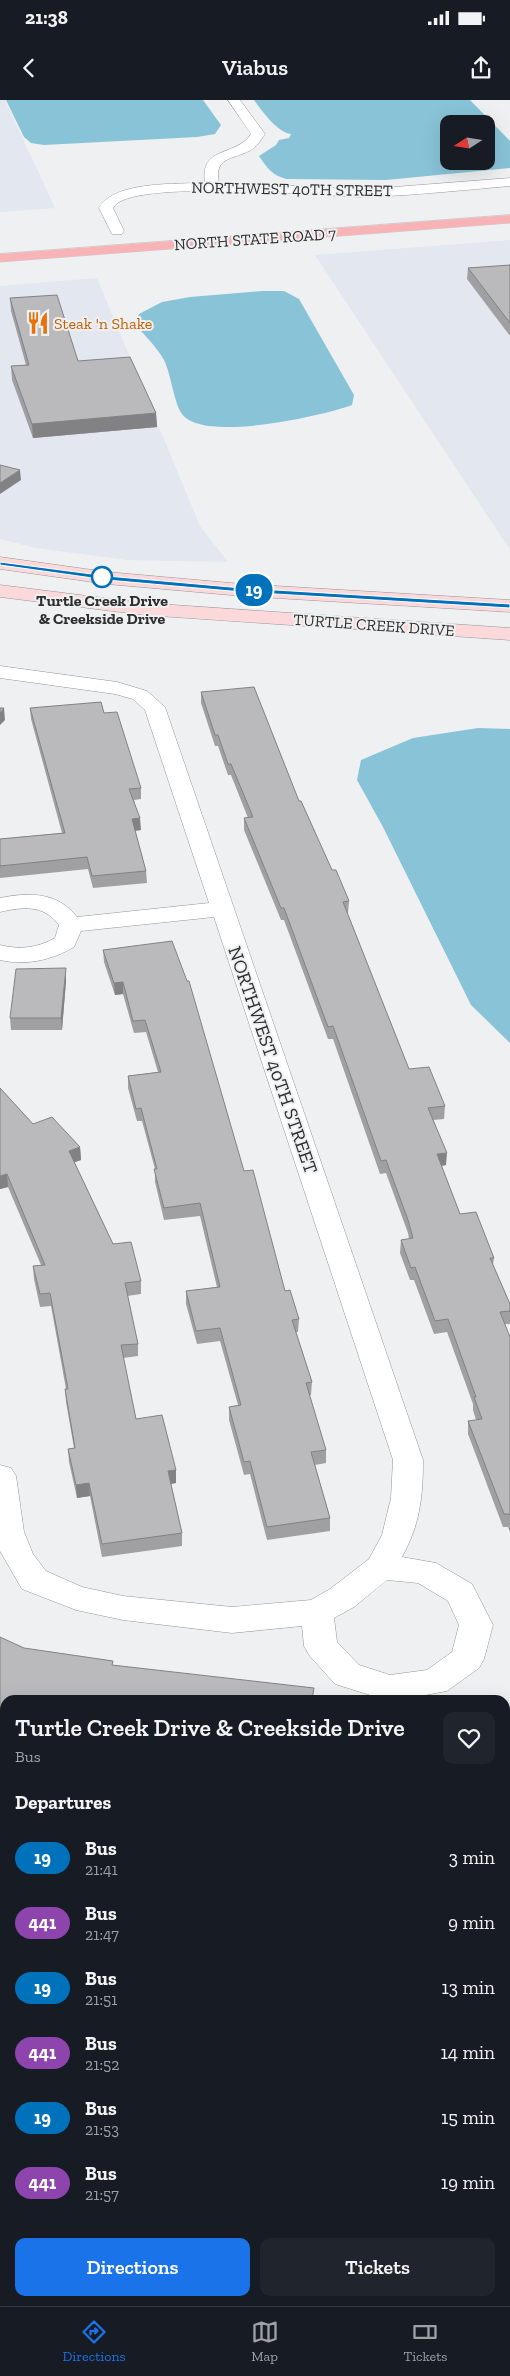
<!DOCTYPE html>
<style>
:root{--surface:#171b24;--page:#20242c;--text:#f1f3f6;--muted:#9ea1a6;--line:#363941;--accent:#1a73e8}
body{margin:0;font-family:"Zilla Slab",serif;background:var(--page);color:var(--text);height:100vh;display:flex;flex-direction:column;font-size:19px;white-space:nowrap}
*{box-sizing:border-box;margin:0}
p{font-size:16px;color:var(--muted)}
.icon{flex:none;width:28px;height:28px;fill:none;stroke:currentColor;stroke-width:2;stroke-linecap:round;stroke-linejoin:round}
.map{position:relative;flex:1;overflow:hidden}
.panel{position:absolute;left:0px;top:1595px;width:510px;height:611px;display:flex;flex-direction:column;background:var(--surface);border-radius:15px 15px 0 0;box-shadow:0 5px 20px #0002}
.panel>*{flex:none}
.badge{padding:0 10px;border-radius:16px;font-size:18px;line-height:32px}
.needle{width:32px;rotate:258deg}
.fabs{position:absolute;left:440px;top:15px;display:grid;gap:10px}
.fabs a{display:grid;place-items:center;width:55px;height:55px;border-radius:10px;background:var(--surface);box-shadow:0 5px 20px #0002;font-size:25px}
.map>.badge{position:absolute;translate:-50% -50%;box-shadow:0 0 0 2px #fff}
h2{padding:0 15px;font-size:19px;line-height:45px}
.round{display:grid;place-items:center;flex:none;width:52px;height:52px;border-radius:10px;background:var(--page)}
.head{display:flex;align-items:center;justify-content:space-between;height:85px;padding:0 15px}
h1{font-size:24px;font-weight:600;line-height:38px}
.primary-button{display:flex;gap:10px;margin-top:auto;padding:10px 15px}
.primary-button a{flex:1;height:58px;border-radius:10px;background:var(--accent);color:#fff;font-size:20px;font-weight:600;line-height:58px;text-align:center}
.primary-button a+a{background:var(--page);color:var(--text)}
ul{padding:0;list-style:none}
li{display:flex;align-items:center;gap:15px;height:65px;padding:0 15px}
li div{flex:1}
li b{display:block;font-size:19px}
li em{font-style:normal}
li .badge{min-width:55px;font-weight:700;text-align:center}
.status{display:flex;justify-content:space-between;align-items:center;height:35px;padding:0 25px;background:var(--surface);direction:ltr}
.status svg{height:14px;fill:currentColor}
header{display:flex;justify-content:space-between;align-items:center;height:65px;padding:0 15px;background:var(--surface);font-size:22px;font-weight:600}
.tab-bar{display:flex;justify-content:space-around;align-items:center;height:70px;border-top:1px solid var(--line);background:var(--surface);font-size:14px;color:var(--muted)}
.tab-bar a{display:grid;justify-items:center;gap:2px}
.tab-bar .active{color:var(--accent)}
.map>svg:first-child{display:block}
.built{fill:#e3e7f0}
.water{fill:#89c3d7;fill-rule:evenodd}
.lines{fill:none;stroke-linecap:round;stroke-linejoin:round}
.street-casing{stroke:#949597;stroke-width:1}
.secondary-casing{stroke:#949597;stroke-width:1}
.primary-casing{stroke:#cdcdcd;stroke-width:1}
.street{fill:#fff;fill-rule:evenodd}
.secondary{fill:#fbd9da;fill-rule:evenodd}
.primary{fill:#f7b3b6;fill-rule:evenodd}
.wall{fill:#a0a0a2}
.shaded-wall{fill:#828284}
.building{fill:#bababc;stroke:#828284}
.line{fill:#0072bc;stroke:#fff}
.stop-dot{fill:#fff;stroke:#0072bc;stroke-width:2.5}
.labels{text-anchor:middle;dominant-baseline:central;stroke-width:4;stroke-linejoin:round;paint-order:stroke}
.far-street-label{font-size:16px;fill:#2e2e2f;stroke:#eff0f1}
.far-food-label{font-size:16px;fill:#c56008;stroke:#eff0f1;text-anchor:start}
.far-stop-label{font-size:16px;font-weight:bold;fill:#2e2e2f;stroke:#eff0f1}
.street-label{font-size:19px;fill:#2e2e2f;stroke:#eff0f1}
</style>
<div class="status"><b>21:38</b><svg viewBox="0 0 49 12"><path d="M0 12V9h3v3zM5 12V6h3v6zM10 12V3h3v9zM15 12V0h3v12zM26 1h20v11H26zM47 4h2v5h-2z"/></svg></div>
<header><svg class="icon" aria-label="back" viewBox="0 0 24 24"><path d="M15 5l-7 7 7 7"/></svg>Viabus<svg class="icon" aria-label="share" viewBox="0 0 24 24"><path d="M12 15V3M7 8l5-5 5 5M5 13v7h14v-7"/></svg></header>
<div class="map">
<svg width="510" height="2206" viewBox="0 0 510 2206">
<rect width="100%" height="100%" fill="#eff0f1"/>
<!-- built -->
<path class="built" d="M0 0H5L55 108 0 112Z
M510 140V450L315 155Z
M97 178 200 426 228 462 127 460 36 448 0 439V186Z"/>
<!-- water -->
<path class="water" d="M6 0H203L221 25 215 34 197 37 44 45 31 43 24 37Z
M254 0H470L510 41V68L386 80 286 79C272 75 267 68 259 56L276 45 279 40 289 38 291 34C277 32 262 11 254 0ZM449 24H486V61H449Z
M262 191H284L299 199 354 295 352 305C322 316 203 343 182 314 174 303 171 274 164 260 157 247 144 235 135 224L139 214 162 202 190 197Z
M478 628 510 629V943L471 905 383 727 357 680 361 660 413 638Z
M510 2097V2206H291L297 2201H505V2099Z
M0 2149 5 2150V2201H189L205 2206H0Z"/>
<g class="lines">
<defs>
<path id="street" d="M228 0H240L265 34C260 41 257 47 249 51 231 60 214 57 219 83L369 89 510 78V86C464 90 417 95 370 97 333 98 128 77 113 108L124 131 122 134H112L99 108C113 81 178 84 205 83 199 45 237 57 251 34Z
M0 566 117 582 147 591 165 607 423 1360C423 1397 420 1424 402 1457L436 1463 472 1484 493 1525 484 1559 479 1568 447 1591 399 1600H386L335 1584 309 1555 304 1546 302 1526 232 1533 123 1520 76 1510 22 1489 0 1451V1365L11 1368 16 1376 24 1432 33 1454 46 1471 82 1487 123 1496 232 1507 311 1500 330 1489 369 1459 382 1435 391 1398 393 1360 214 817 81 831 74 847C52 860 26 866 0 860V845C20 850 37 848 55 838L59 825C43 804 23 807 0 812V798C29 792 58 792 77 817L209 803 145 610 133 599 115 594 0 578ZM387 1480 418 1483 448 1501 459 1525 452 1552 427 1570 390 1575 359 1565 337 1542 334 1518 354 1507Z"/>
<path id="secondary" d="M0 457 107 472 242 484 510 500V512L242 496 107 484 0 469Z
M0 485 144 503 510 528V540L144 515 0 497Z"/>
<path id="primary" d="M510 115V123L0 162V154Z"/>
</defs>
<!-- street casing -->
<use href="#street" class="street-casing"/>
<!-- secondary casing -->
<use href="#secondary" class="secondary-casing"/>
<!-- primary casing -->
<use href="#primary" class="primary-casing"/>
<!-- street -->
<use href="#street" class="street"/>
<!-- secondary -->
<use href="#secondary" class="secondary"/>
<!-- primary -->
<use href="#primary" class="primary"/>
</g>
<!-- wall -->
<path class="wall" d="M510 165V236L467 179 468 168Z
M10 198 78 261 156 313 157 327 33 338 12 280 11 266 26 265 11 211Z
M201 592 299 701 332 770 349 801 348 813H347L409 969 445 1006 444 1019 433 1020 446 1065 441 1066 460 1114 494 1158 493 1165 510 1204V1224H505L510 1237V1432L508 1427H503L468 1334V1321L476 1320 473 1310V1304L447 1232 434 1234 414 1180H410L400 1153 401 1140 409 1139 408 1133 386 1073 380 1074 333 939H328L284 820H281L244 730V718H248L231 675H228L218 646H215L201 603Z
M30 608 104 613 141 688V699L134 700 141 730 135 731 146 771 147 783 93 788 88 769 0 778V739L62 733 31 619Z
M103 850 244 1071 285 1191 299 1219 298 1232H296L312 1282 311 1295 309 1296 326 1350V1363L315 1365 330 1418V1431L267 1440 250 1374 244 1375 229 1320V1307L238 1305 220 1241 197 1244 186 1204V1191L217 1187 200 1116 164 1120 155 1082V1069L142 1021H137L128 988V976L158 972 146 932 134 933 123 894 115 895 104 862Z
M66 881 62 930H11L10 918Z
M0 988 33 1024 80 1047 81 1060 74 1062 113 1144 141 1181V1194L127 1196 138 1244V1256L123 1258 136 1319 176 1370V1383L171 1384 182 1433V1446L102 1457 90 1396 77 1398 69 1362 68 1349 74 1348 66 1302 65 1289H66L51 1206 40 1207 34 1179 33 1166 41 1165 8 1087 0 1089Z
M0 1537 5 1600V1622L0 1621Z
M505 1626 510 1628 509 1737 505 1733Z"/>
<!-- shaded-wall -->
<path class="shaded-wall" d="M156 313 157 327 33 338 32 324Z
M20 370 21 380 0 394V383Z
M4 608 5 620 0 625V613Z
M140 718 141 730 132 731V719Z
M66 868V881L62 930 61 918Z
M123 882V894L115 895 114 883Z
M80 1047 81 1060 70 1064 69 1051Z
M447 1053 446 1065 436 1067 437 1054Z
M7 1074 8 1087 0 1089V1076Z
M176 1370V1383L169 1384 168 1371Z
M89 1383 90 1396 77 1398 76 1385Z"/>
<!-- building -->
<path class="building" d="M510 165V223L468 168Z
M57 195 78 261 130 257 156 313 32 324 11 266 29 265 10 198Z
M0 365 20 370 0 383Z
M254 587 299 701H301L332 770H336L349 801 343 802 409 969 429 967 445 1006 428 1008 447 1053 437 1054 460 1114 476 1112 494 1158H490L510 1204V1211L500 1212 510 1237V1415L509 1414H504L468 1321 482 1319 474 1297H476L448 1219 435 1221 415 1167 411 1168 401 1140 413 1138 408 1120 386 1060 381 1061 333 926 328 927 284 808H281L244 718 253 717 231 664H228L218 635H215L201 592Z
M101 602 104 613 117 612 141 688 129 689 140 718 132 719 146 771 92 776 87 757 0 766V739L65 733 30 608Z
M0 608H4L0 613Z
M172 841 187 881H189L244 1071 253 1070 285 1191 290 1190 299 1219 292 1220 312 1282 306 1283 326 1350 311 1352 330 1418 267 1427 250 1361 244 1362 229 1307 241 1305 220 1228 196 1231 186 1191 220 1187 200 1103 164 1108 154 1069H157L141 1008 136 1009 128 976 161 972 145 920 133 921 123 882 114 883 103 850Z
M66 868 61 918H10L16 869Z
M0 988 33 1024 52 1017 80 1047 69 1051 113 1144 131 1142 141 1181 125 1183 138 1244 121 1245 136 1319 162 1315 176 1370 168 1371 182 1433 102 1444 89 1383 76 1385 68 1349 75 1348 65 1289H68L50 1193 40 1194 33 1166 45 1165 7 1074 0 1076Z
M0 1537 24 1548 113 1561 112 1565 314 1588 312 1600H5V1609L0 1608Z
M506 1625 510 1628V1723L505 1718V1626Z"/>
<!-- line -->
<path class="line" d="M0 462 107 476 242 488 510 504V508L242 492 107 480 0 465Z"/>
<!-- icons -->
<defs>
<symbol id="restaurant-bare" viewBox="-9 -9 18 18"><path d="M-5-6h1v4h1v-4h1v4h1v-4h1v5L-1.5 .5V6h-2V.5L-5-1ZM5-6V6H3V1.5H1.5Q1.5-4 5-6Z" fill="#e8710a" stroke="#eff0f1" stroke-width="2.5" paint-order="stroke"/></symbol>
</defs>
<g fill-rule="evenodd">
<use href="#restaurant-bare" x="22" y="207" width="32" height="32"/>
</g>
<!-- markers -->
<circle class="stop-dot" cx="102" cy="477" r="10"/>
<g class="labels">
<!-- far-street labels -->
<g class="far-street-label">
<text transform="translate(292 89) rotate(1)">NORTHWEST 40TH STREET</text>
<text transform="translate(255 139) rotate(-4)">NORTH STATE ROAD 7</text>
<text transform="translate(374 525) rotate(4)">TURTLE CREEK DRIVE</text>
</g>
<!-- far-food labels -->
<g class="far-food-label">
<text x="54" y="223">Steak 'n Shake</text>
</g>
<!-- far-stop labels -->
<g class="far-stop-label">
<text x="102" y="500">Turtle Creek Drive<tspan x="102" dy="18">&amp; Creekside Drive</tspan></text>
</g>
<!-- street labels -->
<g class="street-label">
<text transform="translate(273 960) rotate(71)">NORTHWEST 40TH STREET</text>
</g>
</g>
</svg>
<div class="fabs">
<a><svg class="needle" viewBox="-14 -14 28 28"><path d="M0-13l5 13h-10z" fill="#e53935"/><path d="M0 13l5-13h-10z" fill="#9ea1a6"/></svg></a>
</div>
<b class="badge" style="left:254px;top:490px;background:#0072bc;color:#fff">19</b>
<section class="panel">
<div class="head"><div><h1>Turtle Creek Drive &amp; Creekside Drive</h1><p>Bus</p></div><a class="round"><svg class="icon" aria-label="heart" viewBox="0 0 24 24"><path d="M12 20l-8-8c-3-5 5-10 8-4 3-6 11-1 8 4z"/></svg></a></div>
<h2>Departures</h2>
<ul>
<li><span class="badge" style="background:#0072bc;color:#fff">19</span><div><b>Bus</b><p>21:41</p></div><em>3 min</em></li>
<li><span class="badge" style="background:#8e44ad;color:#fff">441</span><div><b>Bus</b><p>21:47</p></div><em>9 min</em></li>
<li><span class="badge" style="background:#0072bc;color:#fff">19</span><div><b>Bus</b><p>21:51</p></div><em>13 min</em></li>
<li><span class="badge" style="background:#8e44ad;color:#fff">441</span><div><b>Bus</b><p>21:52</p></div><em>14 min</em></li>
<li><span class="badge" style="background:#0072bc;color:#fff">19</span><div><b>Bus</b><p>21:53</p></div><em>15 min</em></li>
<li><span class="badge" style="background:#8e44ad;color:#fff">441</span><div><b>Bus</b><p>21:57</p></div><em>19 min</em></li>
</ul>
<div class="primary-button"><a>Directions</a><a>Tickets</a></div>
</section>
</div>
<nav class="tab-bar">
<a class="active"><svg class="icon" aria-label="directions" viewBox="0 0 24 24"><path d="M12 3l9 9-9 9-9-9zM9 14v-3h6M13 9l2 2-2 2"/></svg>Directions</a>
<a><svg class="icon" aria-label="map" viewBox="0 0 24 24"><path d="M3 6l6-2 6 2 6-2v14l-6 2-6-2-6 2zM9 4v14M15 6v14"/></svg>Map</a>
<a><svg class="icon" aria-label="tickets" viewBox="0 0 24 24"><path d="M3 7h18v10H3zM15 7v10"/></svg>Tickets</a>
</nav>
